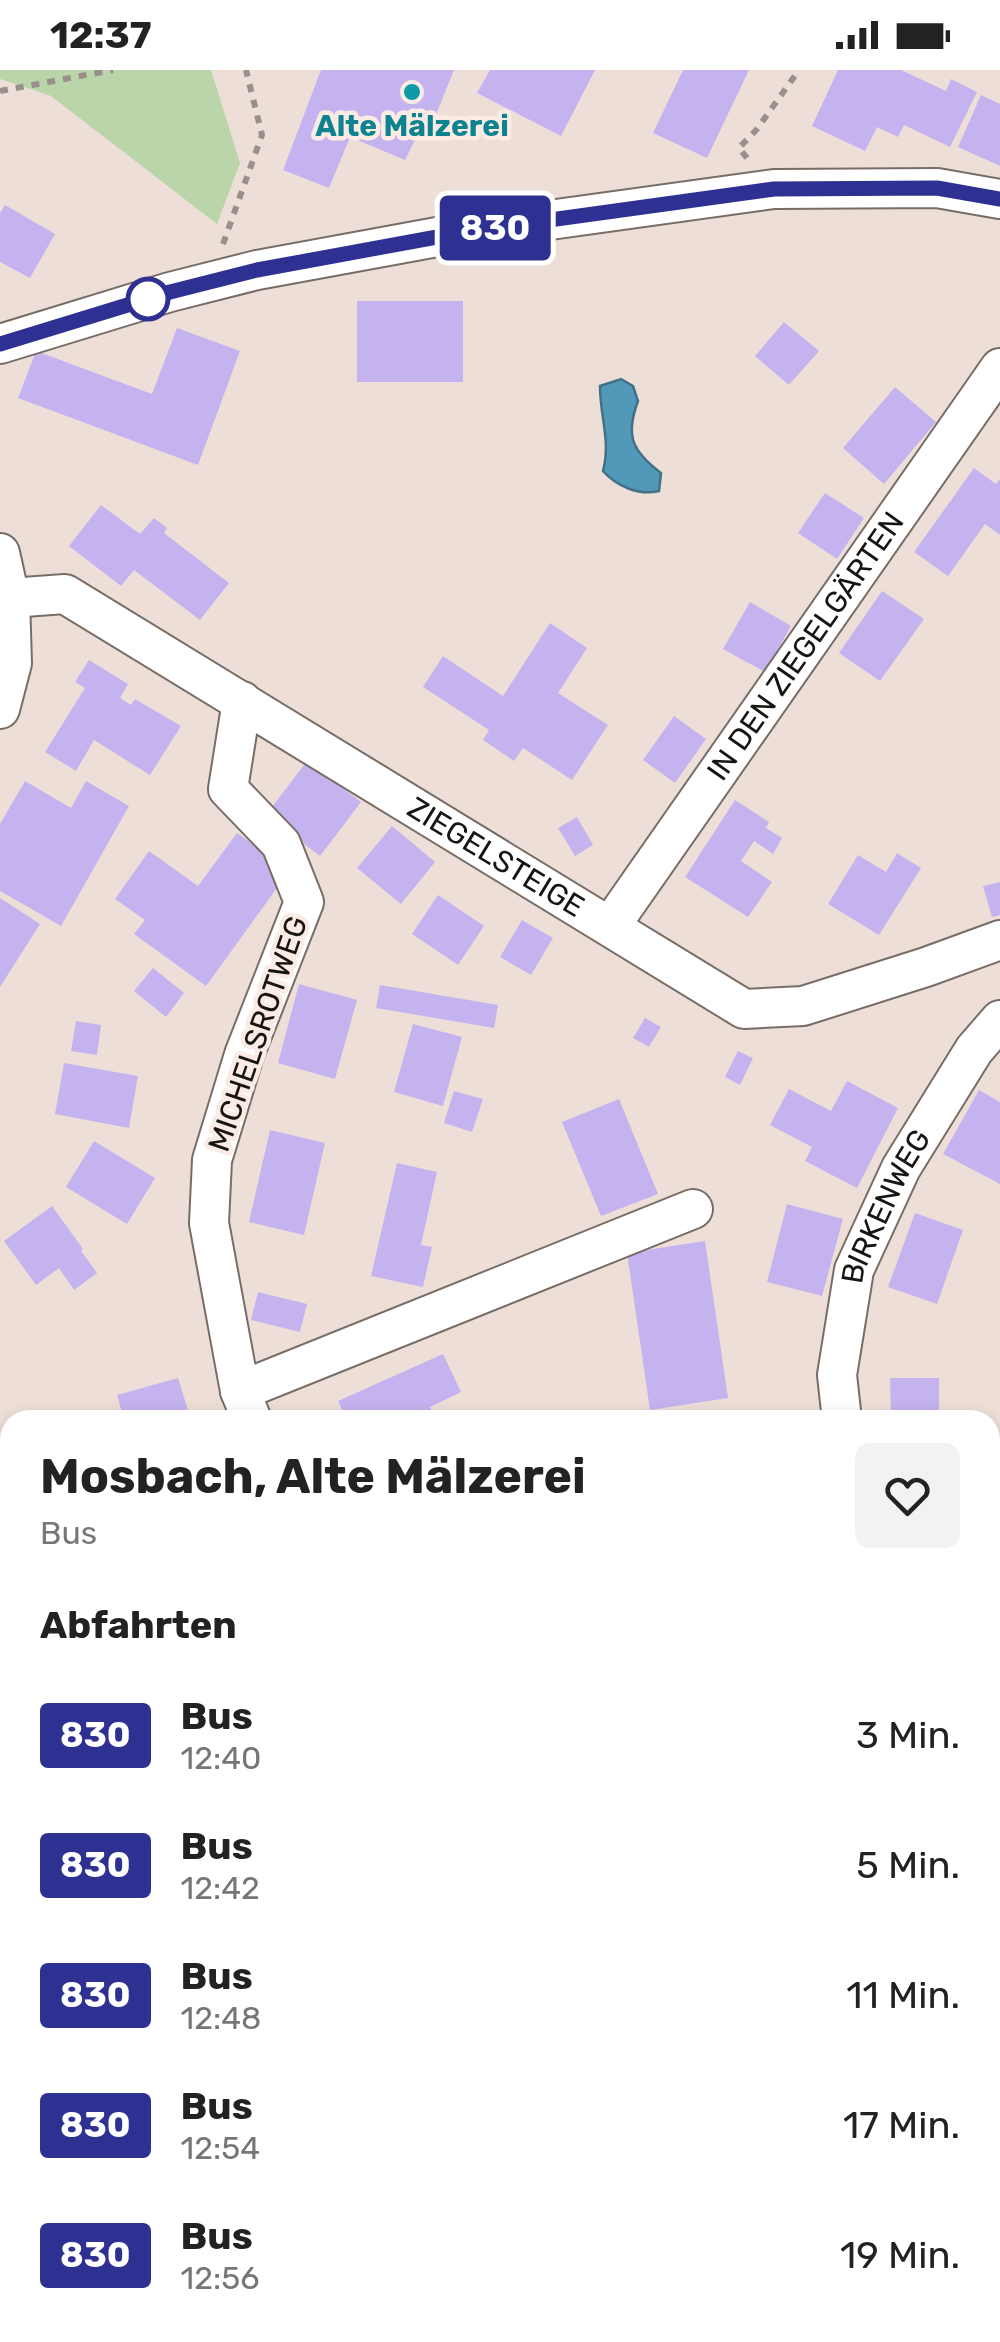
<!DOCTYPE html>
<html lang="de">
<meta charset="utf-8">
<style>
:root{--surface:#fff;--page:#f2f2f2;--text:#222;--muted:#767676}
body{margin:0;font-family:Rubik,sans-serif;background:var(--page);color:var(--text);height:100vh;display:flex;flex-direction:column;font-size:38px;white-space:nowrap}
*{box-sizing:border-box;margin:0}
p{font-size:32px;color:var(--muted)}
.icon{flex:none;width:55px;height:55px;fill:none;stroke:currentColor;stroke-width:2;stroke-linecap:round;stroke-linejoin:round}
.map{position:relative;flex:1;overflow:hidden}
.panel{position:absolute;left:0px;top:1340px;width:1000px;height:932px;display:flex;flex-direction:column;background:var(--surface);border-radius:30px 30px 0 0;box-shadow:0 5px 15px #0003}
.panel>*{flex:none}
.badge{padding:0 20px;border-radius:8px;font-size:35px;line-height:65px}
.map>.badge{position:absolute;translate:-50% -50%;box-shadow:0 0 0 5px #fff}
h2{padding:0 40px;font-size:38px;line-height:90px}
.round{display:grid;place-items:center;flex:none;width:105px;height:105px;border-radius:15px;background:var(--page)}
.overview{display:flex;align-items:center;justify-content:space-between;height:170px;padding:0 40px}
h1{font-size:48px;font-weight:700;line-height:75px}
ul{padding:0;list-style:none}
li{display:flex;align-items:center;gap:30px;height:130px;padding:0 40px}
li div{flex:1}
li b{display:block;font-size:38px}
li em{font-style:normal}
li .badge{min-width:110px;font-weight:700;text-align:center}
.status{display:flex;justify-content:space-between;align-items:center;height:70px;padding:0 50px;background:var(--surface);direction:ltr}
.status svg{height:28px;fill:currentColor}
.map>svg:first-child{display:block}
.green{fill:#bad5aa}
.water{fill:#5298b9;stroke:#417087;stroke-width:2.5}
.building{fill:#c5b3ef}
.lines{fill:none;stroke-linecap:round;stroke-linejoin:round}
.minor-casing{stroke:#786d66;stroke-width:42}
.path{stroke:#9a908b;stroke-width:6;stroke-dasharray:8 8;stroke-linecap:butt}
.minor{stroke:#fff;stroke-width:38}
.line-casing{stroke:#fff;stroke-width:22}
.line{stroke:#2e3192;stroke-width:15}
.culture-dot{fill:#0f9aa8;stroke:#faece5;stroke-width:4}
.stop-dot{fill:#fff;stroke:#2e3192;stroke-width:5}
.labels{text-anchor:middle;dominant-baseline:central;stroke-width:9;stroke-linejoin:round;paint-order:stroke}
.culture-label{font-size:30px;font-weight:bold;fill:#0d838f;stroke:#faece5}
.street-label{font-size:30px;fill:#181411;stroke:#faece5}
</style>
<div class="status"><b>12:37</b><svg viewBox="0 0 49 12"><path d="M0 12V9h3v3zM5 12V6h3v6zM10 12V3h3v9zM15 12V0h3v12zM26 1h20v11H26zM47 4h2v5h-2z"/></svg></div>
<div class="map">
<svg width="1000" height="2272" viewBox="0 0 1000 2272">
<rect width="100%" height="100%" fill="#eddfd8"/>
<!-- green -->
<path class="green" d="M0 0H211L240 93 217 154 51 26 0 9Z"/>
<!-- water -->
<path class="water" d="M621 309 633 316 638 331C625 366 632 381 661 403L659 421C639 426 616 416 603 401 611 371 600 347 600 316Z"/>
<!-- building -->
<path class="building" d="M321 0H454L435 47 428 44 405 90 350 67 329 118 283 100Z
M490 0H595L561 66 477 23Z
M683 0H749L707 88 653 63Z
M838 0H901L946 21 951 9 977 22 950 77 904 55 898 67 877 57 865 81 812 56Z
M981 25 1000 34V96L958 77Z
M5 135 55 164 30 208 0 192V143Z
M357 231H463V312H357Z
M784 252 819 281 789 315 755 286Z
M177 258 240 281 198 395 18 328 36 281 152 324Z
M895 317 936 352 884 414 843 378Z
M974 398 996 414 1000 409V465L985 454 948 506 914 482Z
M825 423 864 448 837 489 798 463Z
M101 435 140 464 154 448 167 458 164 463 229 513 200 550 134 500 121 516 69 476Z
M882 521 924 549 880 611 839 583Z
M750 532 791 556 765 602 723 579Z
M550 553 587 578 558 623 608 655 572 710 523 678 514 691 483 670 489 660 423 617 443 586 503 626Z
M89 590 128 614 120 628 131 635 135 629 181 656 150 705 94 670 76 701 45 682 85 618 75 612Z
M674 646 706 669 675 713 643 690Z
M307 691 361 732 320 786 266 745Z
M25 711 71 738 86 711 129 736 61 856 0 821V754Z
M735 730 769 752 766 758 782 768 773 784 754 771 741 791 772 812 748 847 685 807Z
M577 747 593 775 575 786 558 758Z
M392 756 435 792 401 834 357 798Z
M237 763 290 800 206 916 134 864 145 850 115 829 149 781 198 816Z
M897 783 921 798 879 865 828 834 858 785 886 802Z
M1000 812V845L992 847 983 816Z
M438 825 484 856 458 895 412 864Z
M0 828 40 854 0 917Z
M522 850 553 868 531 905 500 887Z
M153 898 184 923 166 947 134 921Z
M299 914 357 930 335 1009 278 993Z
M380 915 498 935 494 958 376 938Z
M645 948 661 957 649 977 633 968Z
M76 951 101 955 97 985 71 981Z
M413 954 462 967 443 1036 394 1022Z
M738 981 753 988 740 1015 725 1007Z
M64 993 138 1006 129 1058 55 1044Z
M847 1011 898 1038 857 1118 805 1091 812 1077 770 1055 789 1019 831 1041Z
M979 1020 1000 1032V1114L943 1084Z
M454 1021 483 1029 472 1062 444 1053Z
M619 1029 658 1124 601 1146 562 1052Z
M270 1060 325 1073 304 1165 249 1152Z
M94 1071 155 1108 127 1154 66 1117Z
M397 1093 437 1102 421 1175 432 1177 423 1217 371 1206Z
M787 1134 843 1149 822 1226 767 1212Z
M52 1136 83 1179 81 1181 97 1203 74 1220 59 1198 36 1215 4 1171Z
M915 1143 963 1160 937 1234 888 1217Z
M705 1171 728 1328 650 1340 627 1183Z
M258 1222 307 1234 300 1262 251 1250Z
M443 1284 461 1322 430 1337 436 1350H347L338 1331Z
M178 1308 191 1350H124L117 1325Z
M890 1308H939V1350H891Z
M1000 1501V1564L990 1567V1504Z
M1000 1603V1660L990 1662V1606Z
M0 1719 10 1731V1807L0 1816Z
M998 1920 1000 1984 990 1993V1927Z
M0 1999 10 2010V2071L0 2079Z
M1000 2110V2158L990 2149V2121Z
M10 2135V2200L0 2191V2147Z
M869 2262H935L947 2272H880Z"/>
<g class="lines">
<defs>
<g id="minor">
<path d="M0 274 170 222 257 200 470 161 774 119 937 118 1000 129"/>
<path d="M0 483 10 528 12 593 0 639"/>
<path id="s1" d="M10 528 65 524 744 939 803 936 926 897 1000 870"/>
<path d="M242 631 228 719 281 774 304 832 244 985 212 1090 209 1153 240 1321 252 1350"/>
<path id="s2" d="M611 855 1000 298"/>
<path d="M240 1321 693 1139"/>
<path id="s3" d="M842 1350 837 1305 854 1200 901 1098 974 980 1000 950"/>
<path d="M990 1823 1000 1835"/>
<path d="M0 1935 10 1945"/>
<path d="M990 2237 1000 2245"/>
<path d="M0 2263 26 2272"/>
</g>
</defs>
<!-- minor casing -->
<use href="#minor" class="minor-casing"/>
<!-- path -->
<path class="path" d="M0 21 113 0
M747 88 739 78 757 59 799 0
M223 174 262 65 246 0"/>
<!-- minor -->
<use href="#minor" class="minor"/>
</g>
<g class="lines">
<defs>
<path id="line" d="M0 274 170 222 257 200 470 161 774 119 937 118 1000 129"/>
</defs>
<!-- line casing -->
<use href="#line" class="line-casing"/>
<!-- line -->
<use href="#line" class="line"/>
</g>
<!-- markers -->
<circle class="culture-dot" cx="412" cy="22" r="10"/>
<circle class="stop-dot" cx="148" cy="229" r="20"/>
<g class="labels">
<!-- culture labels -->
<g class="culture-label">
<text x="412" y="56">Alte Mälzerei</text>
</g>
<!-- street labels -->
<g class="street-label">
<text stroke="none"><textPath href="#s2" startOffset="340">IN DEN ZIEGELGÄRTEN</textPath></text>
<text stroke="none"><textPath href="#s1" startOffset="560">ZIEGELSTEIGE</textPath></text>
<text transform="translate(258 964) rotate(-71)">MICHELSROTWEG</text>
<text stroke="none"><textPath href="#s3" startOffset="222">BIRKENWEG</textPath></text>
</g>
</g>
</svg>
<b class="badge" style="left:495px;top:158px;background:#2e3192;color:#fff">830</b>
<section class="panel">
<div class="overview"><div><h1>Mosbach, Alte Mälzerei</h1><p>Bus</p></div><a class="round"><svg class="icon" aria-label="heart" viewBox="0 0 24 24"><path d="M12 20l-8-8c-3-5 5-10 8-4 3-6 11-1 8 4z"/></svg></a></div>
<h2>Abfahrten</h2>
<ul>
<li><span class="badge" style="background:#2e3192;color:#fff">830</span><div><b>Bus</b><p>12:40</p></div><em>3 Min.</em></li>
<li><span class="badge" style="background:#2e3192;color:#fff">830</span><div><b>Bus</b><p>12:42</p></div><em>5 Min.</em></li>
<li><span class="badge" style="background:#2e3192;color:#fff">830</span><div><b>Bus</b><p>12:48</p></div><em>11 Min.</em></li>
<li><span class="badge" style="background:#2e3192;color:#fff">830</span><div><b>Bus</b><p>12:54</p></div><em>17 Min.</em></li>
<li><span class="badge" style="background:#2e3192;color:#fff">830</span><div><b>Bus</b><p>12:56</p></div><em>19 Min.</em></li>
</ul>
</section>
</div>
